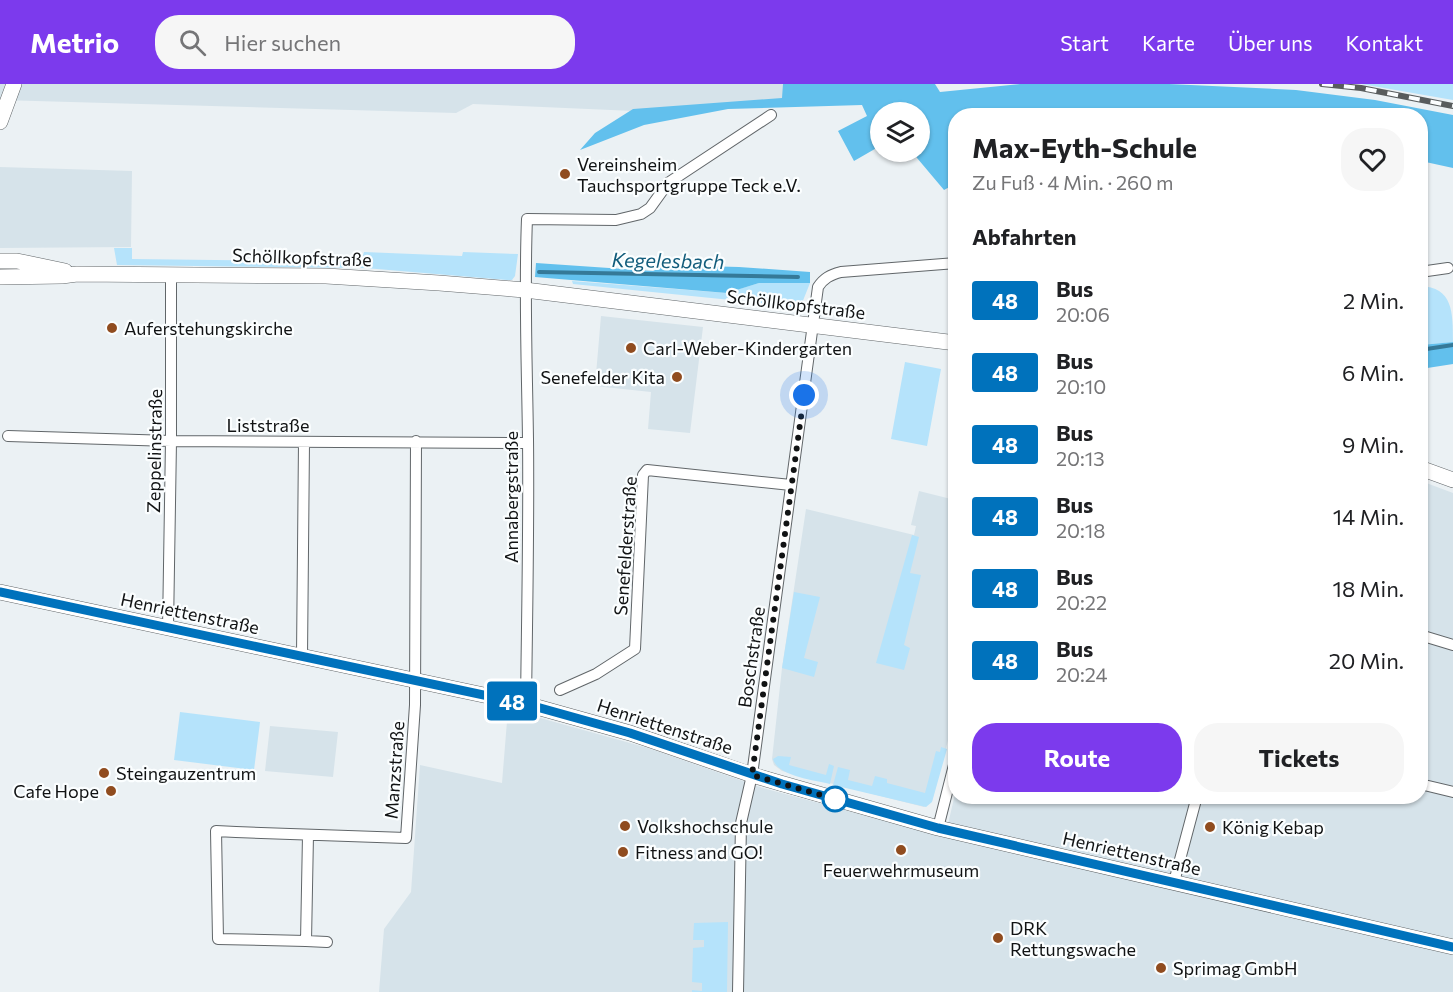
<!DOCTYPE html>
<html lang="de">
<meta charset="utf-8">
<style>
:root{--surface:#fff;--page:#f6f6f6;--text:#202124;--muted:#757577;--accent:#7c3aed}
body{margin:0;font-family:Commissioner,sans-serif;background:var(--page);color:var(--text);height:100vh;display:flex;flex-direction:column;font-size:22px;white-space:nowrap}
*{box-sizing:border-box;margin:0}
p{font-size:20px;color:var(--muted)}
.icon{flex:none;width:33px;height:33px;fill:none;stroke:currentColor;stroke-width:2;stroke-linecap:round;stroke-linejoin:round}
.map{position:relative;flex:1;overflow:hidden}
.drawer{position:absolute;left:948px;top:24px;width:480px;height:696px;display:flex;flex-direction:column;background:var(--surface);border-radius:24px;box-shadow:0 2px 4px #0004}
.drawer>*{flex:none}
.badge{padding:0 12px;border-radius:4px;font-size:21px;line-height:39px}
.controls{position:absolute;left:870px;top:18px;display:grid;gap:12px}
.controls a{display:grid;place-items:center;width:60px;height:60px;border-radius:50%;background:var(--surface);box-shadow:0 2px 4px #0004;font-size:30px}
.you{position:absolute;width:30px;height:30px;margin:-15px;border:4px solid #fff;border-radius:50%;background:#1a73e8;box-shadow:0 0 0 9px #1a73e833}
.map>.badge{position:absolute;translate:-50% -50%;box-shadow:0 0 0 3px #fff}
h2{padding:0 24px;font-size:22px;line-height:54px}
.round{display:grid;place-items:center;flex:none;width:63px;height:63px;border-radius:24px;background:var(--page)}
.overview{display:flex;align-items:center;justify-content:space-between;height:102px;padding:0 24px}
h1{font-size:28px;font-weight:700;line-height:45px}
.cta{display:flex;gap:12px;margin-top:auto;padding:12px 24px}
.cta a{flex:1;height:69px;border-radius:24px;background:var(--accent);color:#fff;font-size:24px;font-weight:700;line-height:69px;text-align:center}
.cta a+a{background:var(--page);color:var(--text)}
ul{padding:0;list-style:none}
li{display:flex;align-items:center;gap:18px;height:72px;padding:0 24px}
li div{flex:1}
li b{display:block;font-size:22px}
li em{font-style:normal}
li .badge{min-width:66px;font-weight:700;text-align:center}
header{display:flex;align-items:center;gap:36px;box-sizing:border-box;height:84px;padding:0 30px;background:var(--accent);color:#fff}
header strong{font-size:28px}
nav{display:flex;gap:33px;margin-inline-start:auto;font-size:21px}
.search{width:420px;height:54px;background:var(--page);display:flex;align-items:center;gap:15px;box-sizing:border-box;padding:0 21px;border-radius:24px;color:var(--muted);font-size:22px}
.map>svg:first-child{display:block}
.built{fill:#d6e3ea}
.green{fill:#b5e3fb}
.forest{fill:#62c0ed}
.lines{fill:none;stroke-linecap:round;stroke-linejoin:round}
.stream{stroke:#357998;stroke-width:4}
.street-casing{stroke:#616669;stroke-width:12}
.secondary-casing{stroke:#616669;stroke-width:16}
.street{stroke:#fff;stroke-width:10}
.secondary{stroke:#fff;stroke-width:15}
.rail-casing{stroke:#585c5d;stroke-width:6}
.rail{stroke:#fbfeff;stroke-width:4;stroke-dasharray:11;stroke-linecap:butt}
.line-casing{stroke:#fff;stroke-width:14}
.line{stroke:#0072bc;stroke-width:9}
.walk{stroke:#111314;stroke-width:6;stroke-dasharray:0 10.8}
.poi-dot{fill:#904c1f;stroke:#fbfeff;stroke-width:2}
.stop-dot{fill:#fff;stroke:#0072bc;stroke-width:3}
.labels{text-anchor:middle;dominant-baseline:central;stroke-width:4.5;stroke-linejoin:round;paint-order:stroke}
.poi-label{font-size:18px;fill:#111314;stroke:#fbfeff;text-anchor:start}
.street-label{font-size:18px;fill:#111314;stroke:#fbfeff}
.water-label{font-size:20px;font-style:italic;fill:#135d7c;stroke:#fbfeff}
</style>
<header>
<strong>Metrio</strong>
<div class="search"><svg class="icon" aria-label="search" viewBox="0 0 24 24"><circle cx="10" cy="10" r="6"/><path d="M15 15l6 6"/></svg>Hier suchen</div>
<nav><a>Start</a><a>Karte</a><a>Über uns</a><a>Kontakt</a></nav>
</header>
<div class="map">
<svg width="1453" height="908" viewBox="0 0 1453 908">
<rect width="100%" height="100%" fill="#ebf1f4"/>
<!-- built -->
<path class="built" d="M0 0H783V19L634 27 473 20 456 29 0 16Z
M0 83 132 87 131 163 0 164Z
M601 232 703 243 690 349 648 345 651 308 595 302Z
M1421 397 1453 409V908H379L384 845 411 808 420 681 502 699 508 625 648 664 763 704 945 753 955 710 956 712H1420Z
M919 407 955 416V630L932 717 924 723 782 687 774 681 772 675 782 584 806 425 914 451 916 442 911 441Z
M270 642 338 648 333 693 265 687Z"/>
<!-- green -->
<path class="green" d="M1361 0H1453V16Z
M114 164H132V175L361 178 364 168 462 172 463 168 518 170 515 192 512 196H507L365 184 117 181Z
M572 197 727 209 731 216 573 200Z
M759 199H810L800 224 750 220 743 211 737 214 733 207Z
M1420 202C1453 203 1453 228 1453 258L1421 261Z
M905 278 941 285 927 362 891 355Z
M912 451 919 453 910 489 921 491 904 561 910 564 904 586 876 579Z
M794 508 820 513 804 574 818 578 814 593 782 584Z
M180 628 260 638 254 686 174 676Z
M941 663 947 665 932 718 926 723 833 701 838 683 850 686 848 696 872 702 875 692 887 695V699L925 709 936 667 940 668Z
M778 672 791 673 789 681 826 691 829 680 834 682 830 700C814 696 777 692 773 675Z
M728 838 727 908H692V906L702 907V899L692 898 693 864 704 863V856H693L694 839Z"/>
<!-- forest -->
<path class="forest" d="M783 0H935L940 8 1020 0H1169L1296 6 1375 16 1453 31V84L1421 77 1420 32H956L955 100 944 106 912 68H920V28H880V62L854 77 838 47 867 32 862 21 728 25 644 41 580 66 595 49 633 25 782 14Z
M536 179 653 187 666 181 739 183 810 188V199H759L727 209 535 193Z
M1453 258V280L1421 285V261Z"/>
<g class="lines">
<!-- stream -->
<path class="stream" d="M539 188 798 193
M1420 266 1453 261"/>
<defs>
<path id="street" d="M1420 188 1448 184
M8 352 171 357 528 359
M168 544 171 357V191
M1420 551 1453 561
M302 572 304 358
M560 606 596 590 635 565 643 391 647 386 791 401
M526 620C527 532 529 443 528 355 527 281 524 208 527 135L616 136 641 130 650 124 668 99 771 31
M1420 700 1453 708
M938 744 956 673
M308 751 306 857 218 855 216 747 236 748 406 754 415 621 416 357
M1174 798 1197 712
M306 857 327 858
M738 908 741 739 752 691 818 203C824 194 830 191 841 188L956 179"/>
<path id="secondary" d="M0 38 14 0
M0 177H17L65 187
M0 193 62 192 77 190 326 192 439 199 525 206 956 259
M1420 384 1453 396
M0 508 526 620 630 649 752 691 938 744 1453 863"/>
</defs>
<!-- street casing -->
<use href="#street" class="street-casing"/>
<!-- secondary casing -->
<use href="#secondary" class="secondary-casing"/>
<!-- street -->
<use href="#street" class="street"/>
<!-- secondary -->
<use href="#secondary" class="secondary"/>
<defs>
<path id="rail" d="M1322 0 1361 4 1453 22"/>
</defs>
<!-- rail casing -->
<use href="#rail" class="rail-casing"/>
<!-- rail -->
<use href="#rail" class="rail"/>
</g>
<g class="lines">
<defs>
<path id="line" d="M0 508 526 620 630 649 782 700 938 744 1453 863"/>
</defs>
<!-- line casing -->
<use href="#line" class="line-casing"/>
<!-- line -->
<use href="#line" class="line"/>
<!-- walk -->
<path class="walk" d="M804 311 752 691 835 715"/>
</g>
<!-- markers -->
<g class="poi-dot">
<circle cx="565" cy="90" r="6"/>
<circle cx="112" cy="244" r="6"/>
<circle cx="631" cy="264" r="6"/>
<circle cx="677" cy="293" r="6"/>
<circle cx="104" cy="689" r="6"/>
<circle cx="111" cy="707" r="6"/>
<circle cx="625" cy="742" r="6"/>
<circle cx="1210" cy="743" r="6"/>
<circle cx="901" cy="766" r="6"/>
<circle cx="623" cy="768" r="6"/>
<circle cx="998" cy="854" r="6"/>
<circle cx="1161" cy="884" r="6"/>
</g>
<circle class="stop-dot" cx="835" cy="715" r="12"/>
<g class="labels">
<!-- poi labels -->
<g class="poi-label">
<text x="577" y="80">Vereinsheim<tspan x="577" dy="21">Tauchsportgruppe Teck e.V.</tspan></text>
<text x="124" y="244">Auferstehungskirche</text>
<text x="643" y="264">Carl-Weber-Kindergarten</text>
<text x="665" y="293" text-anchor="end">Senefelder Kita</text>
<text x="116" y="689">Steingauzentrum</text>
<text x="99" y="707" text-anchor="end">Cafe Hope</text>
<text x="637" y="742">Volkshochschule</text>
<text x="1222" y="743">König Kebap</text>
<text x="635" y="768">Fitness and GO!</text>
<text x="901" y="786" text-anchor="middle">Feuerwehrmuseum</text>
<text x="1010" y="844">DRK<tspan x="1010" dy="21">Rettungswache</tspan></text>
<text x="1173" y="884">Sprimag GmbH</text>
</g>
<!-- street labels -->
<g class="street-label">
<text transform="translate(302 173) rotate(2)">Schöllkopfstraße</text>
<text transform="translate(796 220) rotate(7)">Schöllkopfstraße</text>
<text x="268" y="341">Liststraße</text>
<text transform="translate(154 367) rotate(-89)">Zeppelinstraße</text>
<text transform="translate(511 413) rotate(-90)">Annabergstraße</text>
<text transform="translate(625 462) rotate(-86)">Senefelderstraße</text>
<text transform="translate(190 529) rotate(12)">Henriettenstraße</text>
<text transform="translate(751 573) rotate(-82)">Boschstraße</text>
<text transform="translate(665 642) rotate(18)">Henriettenstraße</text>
<text transform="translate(394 686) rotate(-86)">Manzstraße</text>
<text transform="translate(1132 769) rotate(13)">Henriettenstraße</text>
</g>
<!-- water labels -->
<g class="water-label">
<text transform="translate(668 176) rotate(1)">Kegelesbach</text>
</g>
</g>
</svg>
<div class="controls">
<a><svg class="icon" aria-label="layers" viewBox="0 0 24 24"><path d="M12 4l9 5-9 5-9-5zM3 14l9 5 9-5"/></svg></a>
</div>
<div class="you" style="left:804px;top:311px"></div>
<b class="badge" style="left:512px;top:617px;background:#0072bc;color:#fff">48</b>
<section class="drawer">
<div class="overview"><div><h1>Max-Eyth-Schule</h1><p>Zu Fuß · 4 Min. · 260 m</p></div><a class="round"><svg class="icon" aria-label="heart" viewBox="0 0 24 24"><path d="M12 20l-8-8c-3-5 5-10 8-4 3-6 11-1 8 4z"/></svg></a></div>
<h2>Abfahrten</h2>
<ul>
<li><span class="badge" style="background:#0072bc;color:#fff">48</span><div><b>Bus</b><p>20:06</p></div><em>2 Min.</em></li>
<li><span class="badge" style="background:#0072bc;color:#fff">48</span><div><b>Bus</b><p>20:10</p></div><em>6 Min.</em></li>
<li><span class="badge" style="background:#0072bc;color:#fff">48</span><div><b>Bus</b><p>20:13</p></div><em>9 Min.</em></li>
<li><span class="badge" style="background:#0072bc;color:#fff">48</span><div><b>Bus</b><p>20:18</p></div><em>14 Min.</em></li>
<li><span class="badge" style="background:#0072bc;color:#fff">48</span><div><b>Bus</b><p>20:22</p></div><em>18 Min.</em></li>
<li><span class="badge" style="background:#0072bc;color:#fff">48</span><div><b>Bus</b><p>20:24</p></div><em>20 Min.</em></li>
</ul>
<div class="cta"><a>Route</a><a>Tickets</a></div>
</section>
</div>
